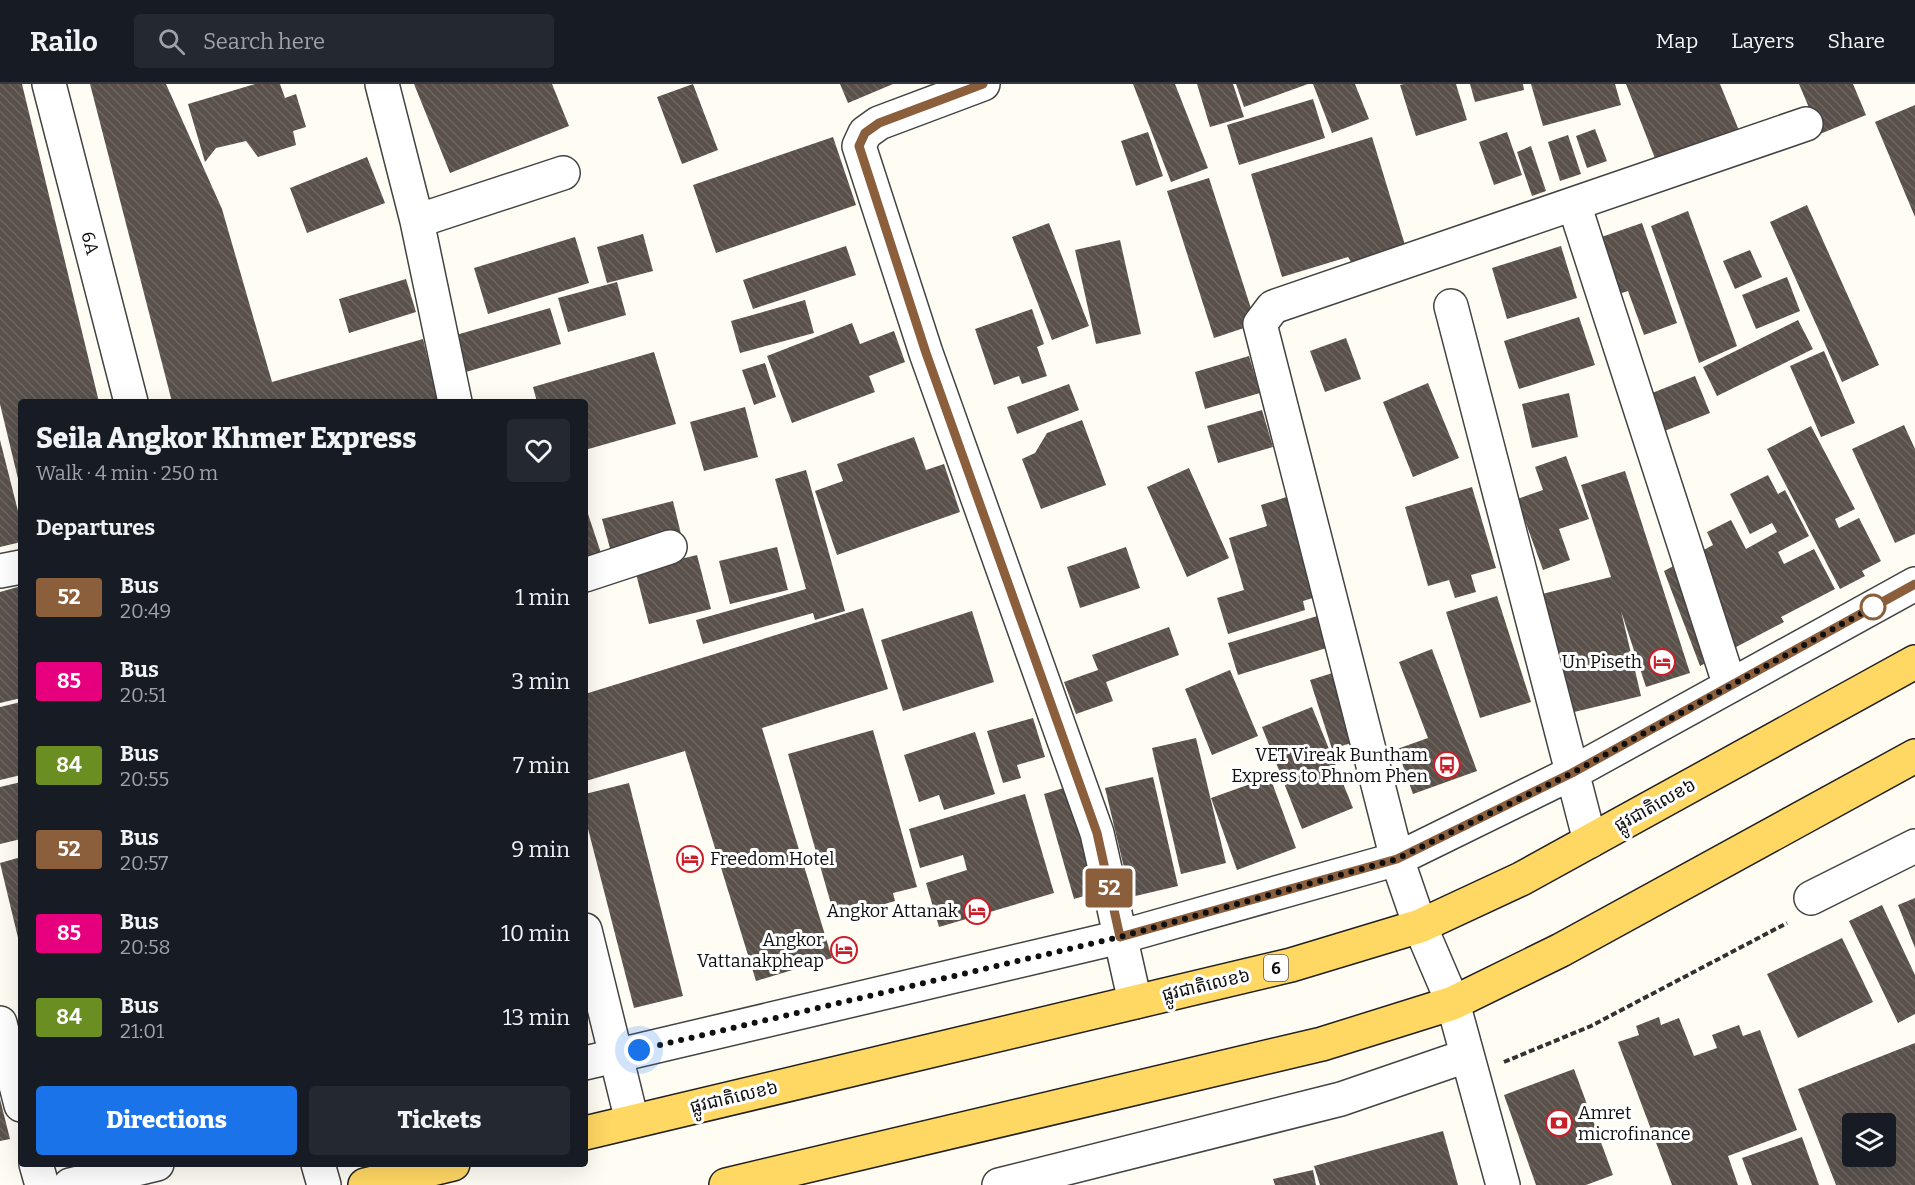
<!DOCTYPE html>
<meta charset="utf-8">
<style>
:root{--surface:#171b24;--page:#242831;--text:#f1f3f6;--muted:#9ea1a6;--line:#363941;--accent:#1a73e8}
body{margin:0;font-family:Bitter,"Noto Sans Khmer",serif;background:var(--page);color:var(--text);height:100vh;display:flex;flex-direction:column;font-size:22px;white-space:nowrap}
*{box-sizing:border-box;margin:0}
p{font-size:20px;color:var(--muted)}
.icon{flex:none;width:33px;height:33px;fill:none;stroke:currentColor;stroke-width:2;stroke-linecap:round;stroke-linejoin:round}
.map{position:relative;flex:1;overflow:hidden}
.details{position:absolute;left:18px;top:315px;width:570px;height:768px;display:flex;flex-direction:column;background:var(--surface);border-radius:6px;box-shadow:0 6px 24px #0002}
.details>*{flex:none}
.badge{padding:0 12px;border-radius:4px;font-size:21px;line-height:39px}
.tools{position:absolute;left:1842px;top:1029px;display:grid;gap:12px}
.tools a{display:grid;place-items:center;width:54px;height:54px;border-radius:6px;background:var(--surface);box-shadow:0 6px 24px #0002;font-size:30px}
.you{position:absolute;width:30px;height:30px;margin:-15px;border:4px solid #fff;border-radius:50%;background:#1a73e8;box-shadow:0 0 0 9px #1a73e833}
.map>.badge{position:absolute;translate:-50% -50%;box-shadow:0 0 0 3px #fff}
h2{padding:0 18px;font-size:22px;line-height:54px}
.round{display:grid;place-items:center;flex:none;width:63px;height:63px;border-radius:6px;background:var(--page)}
.summary{display:flex;align-items:center;justify-content:space-between;height:102px;padding:0 18px}
h1{font-size:28px;font-weight:800;line-height:45px}
.action{display:flex;gap:12px;margin-top:auto;padding:12px 18px}
.action a{flex:1;height:69px;border-radius:6px;background:var(--accent);color:#fff;font-size:24px;font-weight:800;line-height:69px;text-align:center}
.action a+a{background:var(--page);color:var(--text)}
ul{padding:0;list-style:none}
li{display:flex;align-items:center;gap:18px;height:84px;padding:0 18px}
li div{flex:1}
li b{display:block;font-size:22px}
li em{font-style:normal}
li .badge{min-width:66px;font-weight:700;text-align:center}
header{display:flex;align-items:center;gap:36px;box-sizing:border-box;height:84px;padding:0 30px;background:var(--surface);border-bottom:2px solid var(--line)}
header strong{font-size:28px}
nav{display:flex;gap:33px;margin-inline-start:auto;font-size:21px}
.search{width:420px;height:54px;background:var(--page);display:flex;align-items:center;gap:15px;box-sizing:border-box;padding:0 21px;border-radius:6px;color:var(--muted);font-size:22px}
.map>svg:first-child{display:block}
.building{fill:url(#building-back-hatch);fill-rule:evenodd}
.lines{fill:none;stroke-linecap:round;stroke-linejoin:round}
.minor-casing{stroke:#434343;stroke-width:36}
.major-casing{stroke:#212121;stroke-width:36}
.path{stroke:#323232;stroke-width:4;stroke-dasharray:6 3;stroke-linecap:butt}
.minor{stroke:#fff;stroke-width:33}
.major{stroke:#ffd763;stroke-width:33}
.line-casing{stroke:#fff;stroke-width:14}
.line{stroke:#8b5e3c;stroke-width:9}
.walk{stroke:#101010;stroke-width:6;stroke-dasharray:0 10.8}
.stop-dot{fill:#fff;stroke:#8b5e3c;stroke-width:3}
.labels{text-anchor:middle;dominant-baseline:central;stroke-width:6;stroke-linejoin:round;paint-order:stroke}
.shield{fill:#fff;stroke:#585858;stroke-width:1.5}
.shield-label{font-size:16px;font-weight:bold;fill:#101010}
.street-label{font-size:18px;fill:#101010;stroke:#fff}
.poi-label{font-size:18px;fill:#101010;stroke:#fff;text-anchor:end}
</style>
<header>
<strong>Railo</strong>
<div class="search"><svg class="icon" aria-label="search" viewBox="0 0 24 24"><circle cx="10" cy="10" r="6"/><path d="M15 15l6 6"/></svg>Search here</div>
<nav><a>Map</a><a>Layers</a><a>Share</a></nav>
</header>
<div class="map">
<svg width="1915" height="1101" viewBox="0 0 1915 1101">
<defs>
<pattern id="building-back-hatch" width="6" height="6" patternUnits="userSpaceOnUse" patternTransform="scale(1.5)"><rect width="6" height="6" fill="#5a514b"/><path d="M-1 5l2 2M0 0l6 6M5-1l2 2" fill="none" stroke="#6d6561"/></pattern>
</defs>
<rect width="100%" height="100%" fill="#fffdf3"/>
<!-- building -->
<path class="building" d="M0 0H22L99 318H21L20 403 0 320Z
M90 0H166L222 125 272 298 423 255 438 318H172Z
M255 0H280L285 14 296 10 306 43 293 47 296 61 258 73 246 57 216 64 205 78 188 20Z
M414 0H552L569 42 450 89Z
M693 0 718 66 682 80 657 13Z
M840 0H893L848 19Z
M1133 0H1175L1208 84 1171 98Z
M1197 0H1233L1244 33 1210 43Z
M1236 0H1308L1244 23Z
M1313 0H1355L1369 35 1332 49Z
M1404 0H1456L1467 36 1416 52 1400 1Z
M1470 0H1523L1524 6 1475 18Z
M1531 0H1615L1621 21 1543 42Z
M1626 0H1720L1740 49 1658 82Z
M1799 0H1853L1866 31 1820 50Z
M1313 15 1325 54 1239 81 1227 41Z
M1915 21V133L1875 38Z
M1595 45 1607 77 1587 84 1576 52Z
M1148 48 1163 92 1136 102 1121 57Z
M1507 48 1522 91 1494 101 1479 58Z
M1568 51 1581 90 1560 97 1548 58Z
M833 53 856 121 716 169 693 101Z
M1372 53 1408 171 1357 187 1348 173 1282 193 1251 90Z
M1531 62 1546 107 1532 112 1517 68Z
M367 73 385 119 307 149 290 104Z
M1209 94 1256 240 1214 254 1167 107Z
M1807 121 1879 281 1842 298 1770 138Z
M1688 127 1737 262 1699 279 1651 142Z
M1049 139 1089 242 1052 256 1012 153Z
M1642 139 1677 239 1644 251 1628 207 1604 215 1584 159Z
M643 150 653 187 607 199 597 163Z
M575 153 589 199 488 230 474 184Z
M1120 156 1141 250 1096 260 1075 166Z
M846 162 856 191 753 225 743 196Z
M1561 162 1577 214 1507 235 1492 184Z
M1750 166 1762 193 1735 205 1723 177Z
M1787 193 1800 227 1756 245 1742 211Z
M406 195 416 228 349 249 339 215Z
M617 198 626 231 568 248 558 214Z
M805 216 814 249 740 269 731 237Z
M550 224 561 260 466 288 456 251Z
M1032 225 1044 260 1037 263 1047 292 1022 300 1019 292 994 301 975 245Z
M1579 233 1595 281 1519 305 1504 257Z
M1798 236 1813 265 1717 312 1703 283Z
M852 239 860 260 894 247 905 278 869 292 875 308 792 339 767 272Z
M1346 254 1361 295 1325 308 1310 267Z
M1824 267 1855 339 1821 353 1790 282Z
M654 268 676 340 585 366V318H537L533 303Z
M1249 272 1260 309 1205 325 1195 288Z
M765 279 776 313 754 321 742 286Z
M1695 292 1710 329 1657 350 1642 313Z
M1428 299 1459 374 1413 393 1383 318Z
M1069 300 1079 326 1017 350 1007 323Z
M1569 309 1578 353 1532 364 1522 320Z
M745 323 758 373 704 387 690 338Z
M1262 326 1273 363 1218 379 1207 342Z
M1082 336 1106 401 1041 425 1022 375 1035 369 1047 349Z
M1904 341 1915 365V450L1895 459 1852 365Z
M1811 342 1855 425 1835 435 1839 444 1859 434 1881 477 1862 487 1865 492 1840 505 1767 365Z
M914 353 926 386 944 380 960 428 837 471 815 407 843 397 837 380Z
M0 356 21 439V458L0 463Z
M1566 372 1589 435 1559 445 1570 476 1543 486 1517 415 1543 406 1535 383Z
M1189 384 1229 474 1187 493 1147 403Z
M806 386 845 527 815 536 813 529 703 560 696 536 806 505 775 395Z
M1625 387 1690 589 1646 603 1621 527 1641 612 1570 629 1542 510 1611 493 1581 401Z
M1768 391 1778 410 1785 406 1809 452 1778 468 1784 480 1814 465 1835 505 1781 533 1784 538 1700 582 1664 487 1713 461 1707 448 1731 436 1746 465 1777 448 1772 439 1750 450 1730 410Z
M1472 403 1496 484 1471 491 1476 508 1455 514 1449 496 1428 502 1405 423Z
M1296 410 1326 510 1303 517 1305 526 1228 550 1217 514 1244 506 1229 454 1267 442 1261 421Z
M673 417 681 450 611 468 602 435Z
M585 421 603 475 585 481Z
M777 463 788 506 730 520 719 477Z
M1126 463 1140 504 1080 524 1067 483Z
M697 471 711 525 649 540 635 486Z
M21 502V614L0 619V508Z
M1497 512 1531 618 1480 634 1446 528Z
M863 524 888 605 762 644 832 874 756 897 685 667 586 697 585 610Z
M972 527 994 598 903 627 881 556Z
M1324 530 1333 562 1238 591 1228 559Z
M1169 543 1179 571 1106 598 1113 617 1076 630 1064 598 1098 586 1092 571Z
M1432 565 1477 687 1413 710 1397 665 1428 654 1399 578Z
M1230 586 1258 652 1212 671 1185 605Z
M1339 587 1361 656 1332 665 1310 596Z
M21 618V691L0 696V623Z
M1312 623 1353 724 1302 745 1262 643Z
M1033 634 1045 673 1017 681 1021 694 1003 699 987 647Z
M873 646 917 803 893 809 895 817 864 826 862 818 833 827 788 670Z
M975 648 995 710 944 726 939 711 919 718 904 671Z
M1196 654 1226 779 1181 790 1152 664Z
M1153 693 1178 802 1131 813 1105 704Z
M1270 693 1296 764 1237 786 1211 714Z
M21 698V755L0 760V703Z
M629 699 683 912 634 924 585 733V710Z
M1067 703 1098 808 1074 815 1044 710Z
M1025 710 1054 809 939 843 926 799 967 786 963 771 920 784 909 745Z
M21 773V862H20L0 779Z
M1915 814V864L1898 821Z
M1882 821 1915 891V930L1898 939 1849 837Z
M1842 854 1873 918 1798 954 1767 890Z
M1659 933 1661 941 1679 934 1694 972 1717 964 1712 951 1739 941 1743 952 1760 946 1797 1046 1728 1072 1738 1101H1672L1618 958 1639 951 1636 942Z
M1915 959V1101H1836L1798 1005ZM1852 1040H1886V1072H1852Z
M1574 985 1613 1091 1586 1101H1536L1504 1011Z
M0 1015 10 1055 0 1057Z
M1443 1047 1458 1101H1320L1314 1082Z
M1802 1053 1819 1101H1752L1742 1074Z
M1313 1086 1316 1101H1275L1273 1095Z"/>
<g class="lines">
<defs>
<path id="minor" d="M49 0 131 318
M382 0 417 137 455 318
M983 0 879 39 865 49 859 62 926 269 1097 749 1135 918
M1574 120 1730 602
M417 137 563 89
M1451 222 1590 757
M0 487 21 483
M585 491 670 463
M1811 814 1915 762
M585 846 632 1037
M0 939 21 1021
M585 979 1120 853 1397 775 1572 689 1915 500
M36 1080 42 1101
M318 1080 324 1101
M70 1101 157 1080
M999 1101 1341 1015 1466 972
M1503 1101 1453 919 1420 842 1397 775 1260 240 1273 223 1806 40"/>
<path id="major" d="M585 1049 1291 881 1420 842 1521 795 1915 578
M365 1101 453 1080
M726 1101 1322 960 1453 919 1561 866 1915 672"/>
</defs>
<!-- minor casing -->
<use href="#minor" class="minor-casing"/>
<!-- major casing -->
<use href="#major" class="major-casing"/>
<!-- path -->
<path class="path" d="M1504 978 1591 942 1787 839"/>
<!-- minor -->
<use href="#minor" class="minor"/>
<!-- major -->
<use href="#major" class="major"/>
</g>
<g class="lines">
<defs>
<path id="line" d="M983 0 879 39 865 49 859 62 926 269 1097 749 1120 853 1397 775 1572 689 1915 500"/>
</defs>
<!-- line casing -->
<use href="#line" class="line-casing"/>
<!-- line -->
<use href="#line" class="line"/>
<!-- walk -->
<path class="walk" d="M639 966 1120 853 1397 775 1572 689 1873 523"/>
</g>
<!-- icons -->
<defs>
<symbol id="hotel-ring" viewBox="-11 -11 22 22"><circle r="9.5" fill="#fff" stroke="#ca1e28" stroke-width="1.5"/><path d="M-6-4.5h1.5V1H6V5H4.5V3h-9V5H-6ZM-4 0a1.8 1.8 0 1 1 3.6 0ZM.5 0V-2.5h3Q6-2.5 6 0Z" fill="#ca1e28"/></symbol>
<symbol id="bus-ring" viewBox="-11 -11 22 22"><circle r="9.5" fill="#fff" stroke="#ca1e28" stroke-width="1.5"/><path d="M-5-6H5V4H4V6H2V4H-2V6H-4V4H-5ZM-3.5-4V0h7V-4ZM-3.5 1.2v1.5H-2V1.2ZM2 1.2v1.5H3.5V1.2Z" fill="#ca1e28"/></symbol>
<symbol id="bank-ring" viewBox="-11 -11 22 22"><circle r="9.5" fill="#fff" stroke="#ca1e28" stroke-width="1.5"/><path d="M-6-4H6V4H-6ZM0-2.3a2.3 2.3 0 1 0 0 4.6a2.3 2.3 0 1 0 0-4.6Z" fill="#ca1e28"/></symbol>
</defs>
<g fill-rule="evenodd">
<use href="#hotel-ring" x="1647" y="563" width="30" height="30"/>
<use href="#bus-ring" x="1432" y="666" width="30" height="30"/>
<use href="#hotel-ring" x="675" y="760" width="30" height="30"/>
<use href="#hotel-ring" x="962" y="812" width="30" height="30"/>
<use href="#hotel-ring" x="829" y="851" width="30" height="30"/>
<use href="#bank-ring" x="1544" y="1024" width="30" height="30"/>
</g>
<!-- markers -->
<circle class="stop-dot" cx="1873" cy="523" r="12"/>
<g class="labels">
<!-- shield labels -->
<rect class="shield" x="1264" y="871" width="24" height="26" rx="4.5"/>
<g class="shield-label">
<text x="1276" y="884">6</text>
</g>
<!-- street labels -->
<g class="street-label">
<text transform="translate(90 159) rotate(76)">6A</text>
<text transform="translate(1655 721) rotate(-29)">ផ្លូវជាតិលេខ៦</text>
<text transform="translate(1206 901) rotate(-13)">ផ្លូវជាតិលេខ៦</text>
<text transform="translate(734 1013) rotate(-13)">ផ្លូវជាតិលេខ៦</text>
</g>
<!-- poi labels -->
<g class="poi-label">
<text x="1642" y="578">Un Piseth</text>
<text x="1428" y="671">VET Vireak Buntham<tspan x="1428" dy="21">Express to Phnom Phen</tspan></text>
<text x="710" y="775" text-anchor="start">Freedom Hotel</text>
<text x="958" y="827">Angkor Attanak</text>
<text x="824" y="856">Angkor<tspan x="824" dy="21">Vattanakpheap</tspan></text>
<text x="1578" y="1029" text-anchor="start">Amret<tspan x="1578" dy="21">microfinance</tspan></text>
</g>
</g>
</svg>
<div class="tools">
<a><svg class="icon" aria-label="layers" viewBox="0 0 24 24"><path d="M12 4l9 5-9 5-9-5zM3 14l9 5 9-5"/></svg></a>
</div>
<div class="you" style="left:639px;top:966px"></div>
<b class="badge" style="left:1109px;top:804px;background:#8b5e3c;color:#fff">52</b>
<section class="details">
<div class="summary"><div><h1>Seila Angkor Khmer Express</h1><p>Walk · 4 min · 250 m</p></div><a class="round"><svg class="icon" aria-label="heart" viewBox="0 0 24 24"><path d="M12 20l-8-8c-3-5 5-10 8-4 3-6 11-1 8 4z"/></svg></a></div>
<h2>Departures</h2>
<ul>
<li><span class="badge" style="background:#8b5e3c;color:#fff">52</span><div><b>Bus</b><p>20:49</p></div><em>1 min</em></li>
<li><span class="badge" style="background:#e6007e;color:#fff">85</span><div><b>Bus</b><p>20:51</p></div><em>3 min</em></li>
<li><span class="badge" style="background:#6b8e23;color:#fff">84</span><div><b>Bus</b><p>20:55</p></div><em>7 min</em></li>
<li><span class="badge" style="background:#8b5e3c;color:#fff">52</span><div><b>Bus</b><p>20:57</p></div><em>9 min</em></li>
<li><span class="badge" style="background:#e6007e;color:#fff">85</span><div><b>Bus</b><p>20:58</p></div><em>10 min</em></li>
<li><span class="badge" style="background:#6b8e23;color:#fff">84</span><div><b>Bus</b><p>21:01</p></div><em>13 min</em></li>
</ul>
<div class="action"><a>Directions</a><a>Tickets</a></div>
</section>
</div>
